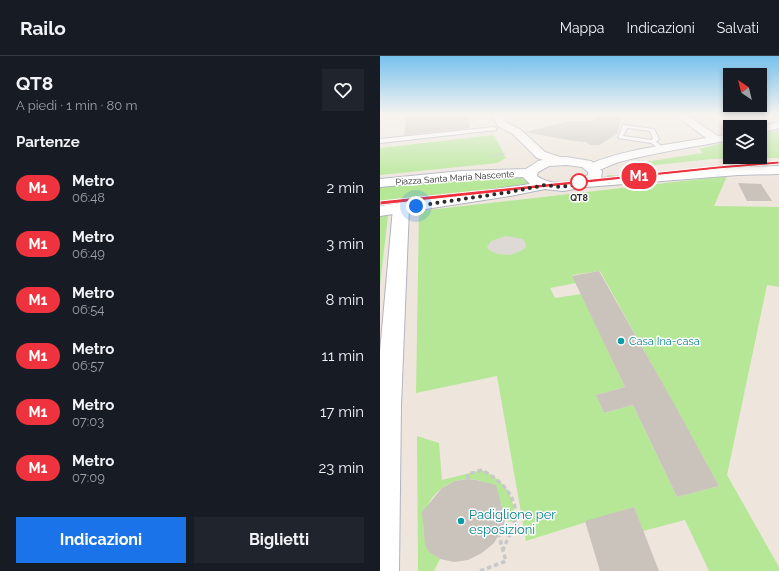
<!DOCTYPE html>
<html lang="it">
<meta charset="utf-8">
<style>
:root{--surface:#171b24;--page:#20242c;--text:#f1f3f6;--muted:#9ea1a6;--line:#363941;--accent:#1a73e8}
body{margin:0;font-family:Raleway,sans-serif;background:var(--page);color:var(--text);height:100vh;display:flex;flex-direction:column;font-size:15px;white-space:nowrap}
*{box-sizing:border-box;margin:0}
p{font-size:13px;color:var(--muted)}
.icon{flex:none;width:22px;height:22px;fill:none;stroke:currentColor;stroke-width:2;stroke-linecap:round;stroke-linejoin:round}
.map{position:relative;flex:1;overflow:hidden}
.drawer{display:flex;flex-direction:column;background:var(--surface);width:380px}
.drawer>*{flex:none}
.badge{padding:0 8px;border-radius:13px;font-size:14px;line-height:26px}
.needle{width:26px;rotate:325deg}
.fabs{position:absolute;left:343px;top:12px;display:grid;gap:8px}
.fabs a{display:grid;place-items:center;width:44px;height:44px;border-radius:0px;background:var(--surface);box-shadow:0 2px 6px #0003;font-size:20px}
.you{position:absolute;width:20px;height:20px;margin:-10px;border:3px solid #fff;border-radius:50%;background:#1a73e8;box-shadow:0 0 0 6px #1a73e833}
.map>.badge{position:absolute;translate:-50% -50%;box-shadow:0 0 0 2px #fff}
h2{padding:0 16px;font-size:15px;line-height:36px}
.round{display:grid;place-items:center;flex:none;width:42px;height:42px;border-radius:0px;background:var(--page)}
.overview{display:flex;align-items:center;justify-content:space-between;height:68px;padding:0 16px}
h1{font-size:19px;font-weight:700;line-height:30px}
.button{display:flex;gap:8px;margin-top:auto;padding:8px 16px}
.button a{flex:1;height:46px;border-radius:0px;background:var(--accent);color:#fff;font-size:16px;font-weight:700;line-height:46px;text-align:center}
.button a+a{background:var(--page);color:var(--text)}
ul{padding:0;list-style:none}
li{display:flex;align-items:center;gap:12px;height:56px;padding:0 16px}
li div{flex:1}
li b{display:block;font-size:15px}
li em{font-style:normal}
li .badge{min-width:44px;font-weight:700;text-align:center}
header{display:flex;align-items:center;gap:24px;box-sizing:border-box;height:56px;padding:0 20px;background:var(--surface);border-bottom:1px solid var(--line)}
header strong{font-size:19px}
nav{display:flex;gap:22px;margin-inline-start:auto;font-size:14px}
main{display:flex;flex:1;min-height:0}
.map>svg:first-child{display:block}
.green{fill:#b5e797;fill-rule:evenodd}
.plaza{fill:#ded9d4}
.building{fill:#c9c3bc}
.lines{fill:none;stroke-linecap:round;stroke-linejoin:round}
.lane-casing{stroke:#b1b4c0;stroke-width:2}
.street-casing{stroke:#b1b4c0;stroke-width:2}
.secondary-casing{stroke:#b1b4c0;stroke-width:2}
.path-far1{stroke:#c8c8c8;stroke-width:1.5;stroke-dasharray:1.5 1;stroke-linecap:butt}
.path{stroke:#c8c8c8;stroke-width:3.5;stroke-dasharray:4.5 3;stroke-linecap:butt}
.lane{fill:#fff;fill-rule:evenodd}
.street{fill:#fff;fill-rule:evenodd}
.secondary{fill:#fff;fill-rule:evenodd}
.line{fill:#ee333e;stroke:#fff}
.walk{stroke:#2b2b2b;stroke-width:4;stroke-dasharray:0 7.2}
.stop-dot{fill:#fff;stroke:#ee333e;stroke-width:2}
.culture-dot{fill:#0f9aa8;stroke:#fff;stroke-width:1.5}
.labels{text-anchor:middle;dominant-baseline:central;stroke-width:3;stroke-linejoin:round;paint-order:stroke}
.far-street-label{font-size:9px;fill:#2b2b2b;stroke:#fff}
.far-stop-label{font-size:9px;font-weight:bold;fill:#2b2b2b;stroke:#fff}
.culture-label{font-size:11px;fill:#0d838f;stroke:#fff;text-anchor:start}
.near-culture-label{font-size:13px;fill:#0d838f;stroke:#fff;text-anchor:start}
</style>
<header>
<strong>Railo</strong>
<nav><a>Mappa</a><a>Indicazioni</a><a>Salvati</a></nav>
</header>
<main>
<section class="drawer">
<div class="overview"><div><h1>QT8</h1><p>A piedi · 1 min · 80 m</p></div><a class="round"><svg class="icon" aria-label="heart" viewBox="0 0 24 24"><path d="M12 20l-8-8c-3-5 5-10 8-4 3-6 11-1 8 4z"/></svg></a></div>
<h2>Partenze</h2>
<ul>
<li><span class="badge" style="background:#ee333e;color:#fff">M1</span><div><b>Metro</b><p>06:48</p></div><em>2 min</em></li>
<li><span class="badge" style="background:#ee333e;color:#fff">M1</span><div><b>Metro</b><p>06:49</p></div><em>3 min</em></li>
<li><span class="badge" style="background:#ee333e;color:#fff">M1</span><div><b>Metro</b><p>06:54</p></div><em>8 min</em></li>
<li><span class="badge" style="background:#ee333e;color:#fff">M1</span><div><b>Metro</b><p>06:57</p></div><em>11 min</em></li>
<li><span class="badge" style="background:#ee333e;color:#fff">M1</span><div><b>Metro</b><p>07:03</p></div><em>17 min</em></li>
<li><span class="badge" style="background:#ee333e;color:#fff">M1</span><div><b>Metro</b><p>07:09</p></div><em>23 min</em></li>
</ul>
<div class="button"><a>Indicazioni</a><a>Biglietti</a></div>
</section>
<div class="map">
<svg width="399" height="515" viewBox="0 0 399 515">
<rect width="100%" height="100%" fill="#eee6dd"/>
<!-- green -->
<path class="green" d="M399 74V102L332 103 247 112 245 109 323 97 319 93 350 85V101H380V78Z
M114 79 126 102 117 107 0 119V92Z
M399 108V113L226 121 228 119 242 120 343 110Z
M347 120 334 150 399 151V231L387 229 347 419 399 511V515H329L305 464 263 475 254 451 146 485 117 320 36 337 39 155ZM220 215 339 430 297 441 253 349 224 357 216 339 245 331 201 238 175 242 170 232 196 227 192 219Z
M140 121 150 128 97 138 0 148V131L68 124Z
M8 159 0 230V160Z
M37 380 59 387 62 424 102 414C127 427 134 438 135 466L125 465C118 393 34 425 44 477 47 493 46 494 60 503L54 515H38Z"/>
<!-- plaza -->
<path class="plaza" d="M126 180 143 183 146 189 145 192 141 195 130 199 117 198 109 194 107 191 111 185Z"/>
<!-- building -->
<path class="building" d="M26 58H87L90 72 24 79Z
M223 58 242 61 237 78 219 89H210L206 86 193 85 145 76 189 65H211Z
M358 127 381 128 392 145H367Z
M219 215 292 344 339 430 297 441 253 349 224 357 216 339 245 331 192 220Z
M88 423 96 424 116 429 124 459 125 465 122 473 114 487 102 497 88 504 74 506 60 503 49 496 45 489 42 456 62 432 75 425Z
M254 451 279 515H220L205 465Z"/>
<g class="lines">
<defs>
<path id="lane" d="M0 58H4L0 63Z
M243 69 274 73 279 83 276 86 286 93 281 94 271 87 238 82ZM247 72 270 75 273 83 272 84 243 80Z
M114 71 117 73 116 74 0 87V83Z"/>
<path id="street" d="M111 58H121L126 66 141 74 165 96 183 102 185 105 183 108 179 109 157 102 133 78 118 70Z
M294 58H305L338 80 350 78V84C314 91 278 96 243 105 232 107 219 117 207 115L206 112 207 109C245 93 286 89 326 82Z
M399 66V72L380 77 379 71Z
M21 147 26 149 29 152 21 350 19 515H0V296L13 152 16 149Z"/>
<path id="secondary" d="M186 101 211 105 222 115 221 122 358 111 399 110V118L358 119 206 131 183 135 165 133 130 140 0 160V150L150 128 143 121 81 123 0 131V123L81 115 146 113 158 105 172 102ZM186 109 202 111 208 116V119C195 129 170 130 157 120L158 116 169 110Z"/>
</defs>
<!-- lane casing -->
<use href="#lane" class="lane-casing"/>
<!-- street casing -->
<use href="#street" class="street-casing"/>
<!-- secondary casing -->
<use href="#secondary" class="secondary-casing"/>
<!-- path-far1 -->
<path class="path-far1" d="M110 101 126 97"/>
<!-- path -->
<path class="path" d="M88 423V418L102 414C122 425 141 443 134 468 132 477 126 485 123 494
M100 515 126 505 119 480"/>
<!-- lane -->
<use href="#lane" class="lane"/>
<!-- street -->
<use href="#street" class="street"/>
<!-- secondary -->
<use href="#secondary" class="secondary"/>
</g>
<!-- sky -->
<linearGradient id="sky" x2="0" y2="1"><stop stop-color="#76c1ed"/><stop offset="0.45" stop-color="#f7f4f0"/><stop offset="1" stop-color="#f7f4f0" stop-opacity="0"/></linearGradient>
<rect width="399" height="130" fill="url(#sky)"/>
<!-- line -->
<path class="line" d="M399 105V108L338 113 0 149V145L338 110Z"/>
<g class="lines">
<!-- walk -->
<path class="walk" d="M36 150 130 136 165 129 180 131 201 128 199 126"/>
</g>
<!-- markers -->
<circle class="stop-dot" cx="199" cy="126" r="8"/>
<g class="culture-dot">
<circle cx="241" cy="285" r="4"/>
<circle cx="81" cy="465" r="4"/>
</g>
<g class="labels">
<!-- far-street labels -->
<g class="far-street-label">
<text transform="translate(75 122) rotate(-4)">Piazza Santa Maria Nascente</text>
</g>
<!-- far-stop labels -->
<g class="far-stop-label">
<text x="199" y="142">QT8</text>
</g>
<!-- culture labels -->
<g class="culture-label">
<text x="249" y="285">Casa Ina-casa</text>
</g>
<!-- near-culture labels -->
<g class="near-culture-label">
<text x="89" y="458">Padiglione per<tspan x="89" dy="15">esposizioni</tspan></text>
</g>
</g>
</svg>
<div class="fabs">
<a><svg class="needle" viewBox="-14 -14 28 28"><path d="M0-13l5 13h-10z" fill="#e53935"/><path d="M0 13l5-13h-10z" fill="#9ea1a6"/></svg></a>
<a><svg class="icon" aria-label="layers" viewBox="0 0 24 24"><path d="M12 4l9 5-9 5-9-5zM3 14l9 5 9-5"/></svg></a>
</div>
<div class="you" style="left:36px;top:150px"></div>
<b class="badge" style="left:259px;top:120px;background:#ee333e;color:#fff">M1</b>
</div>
</main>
